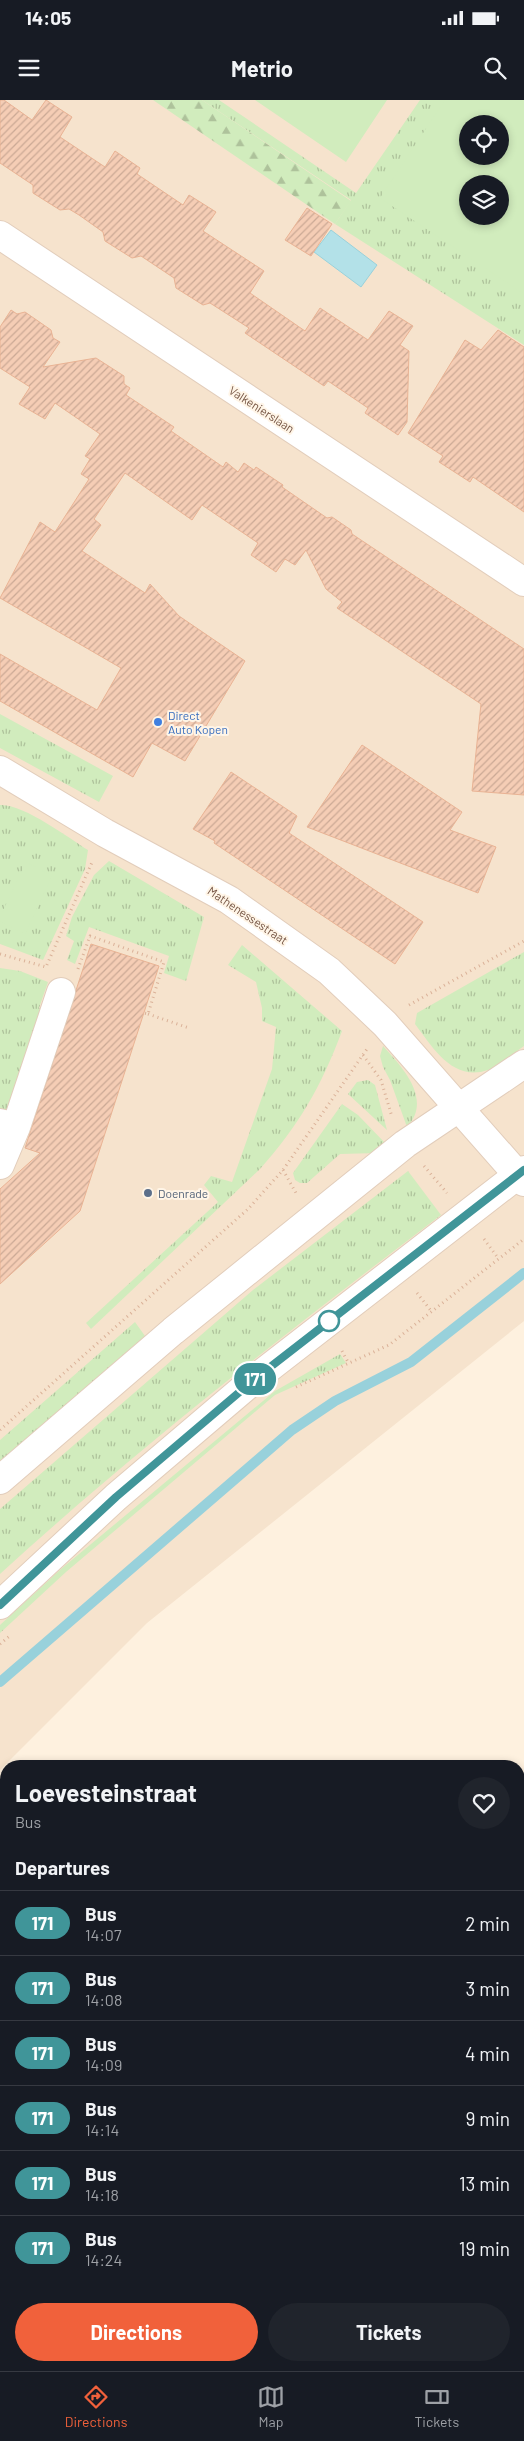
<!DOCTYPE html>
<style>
:root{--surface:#171b24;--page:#20242c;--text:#f1f3f6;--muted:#9ea1a6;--line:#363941;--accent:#f1613b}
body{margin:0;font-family:Barlow,sans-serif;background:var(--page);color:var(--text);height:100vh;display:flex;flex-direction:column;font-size:19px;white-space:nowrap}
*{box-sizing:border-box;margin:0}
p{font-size:16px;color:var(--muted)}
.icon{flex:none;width:28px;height:28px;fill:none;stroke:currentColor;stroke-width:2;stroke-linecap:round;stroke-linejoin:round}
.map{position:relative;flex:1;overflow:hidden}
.sheet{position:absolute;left:0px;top:1660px;width:525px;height:611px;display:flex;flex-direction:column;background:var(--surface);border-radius:20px 20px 0 0;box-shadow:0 2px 8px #0003}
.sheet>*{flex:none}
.badge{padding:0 10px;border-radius:16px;font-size:18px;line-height:32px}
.tools{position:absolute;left:459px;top:15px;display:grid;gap:10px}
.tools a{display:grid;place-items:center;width:50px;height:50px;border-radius:50%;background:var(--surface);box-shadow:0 2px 8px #0003;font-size:25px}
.map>.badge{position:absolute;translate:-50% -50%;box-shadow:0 0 0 2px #fff}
h2{padding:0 15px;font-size:19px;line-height:45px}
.round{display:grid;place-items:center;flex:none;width:52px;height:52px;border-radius:26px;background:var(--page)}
.headline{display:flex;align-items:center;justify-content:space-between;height:85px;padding:0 15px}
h1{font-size:24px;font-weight:700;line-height:38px}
.cta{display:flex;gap:10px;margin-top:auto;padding:10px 15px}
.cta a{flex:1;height:58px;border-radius:30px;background:var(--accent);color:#fff;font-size:20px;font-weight:700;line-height:58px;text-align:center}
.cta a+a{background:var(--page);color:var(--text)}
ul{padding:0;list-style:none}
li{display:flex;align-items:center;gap:15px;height:65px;padding:0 15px;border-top:1px solid var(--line)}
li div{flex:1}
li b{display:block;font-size:19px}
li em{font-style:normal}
li .badge{min-width:55px;font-weight:700;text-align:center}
.status{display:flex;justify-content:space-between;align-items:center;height:35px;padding:0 25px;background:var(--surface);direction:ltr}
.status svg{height:14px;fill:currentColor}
header{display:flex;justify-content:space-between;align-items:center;height:65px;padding:0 15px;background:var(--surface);font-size:22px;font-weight:700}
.tab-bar{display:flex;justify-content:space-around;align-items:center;height:70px;border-top:1px solid var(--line);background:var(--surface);font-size:14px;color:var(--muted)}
.tab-bar a{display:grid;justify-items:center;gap:2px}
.tab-bar .active{color:var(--accent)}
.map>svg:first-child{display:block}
.residential{fill:#f6e3cd;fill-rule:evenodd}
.grass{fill:url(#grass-tufts);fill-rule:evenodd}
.forest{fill:url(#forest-firs)}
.pitch{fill:#d1ecbd;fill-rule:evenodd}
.water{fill:#b3e1e8;stroke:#98d1db}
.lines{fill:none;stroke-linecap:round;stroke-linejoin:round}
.stream{stroke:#98d1db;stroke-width:10}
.building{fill:url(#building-hatch);stroke:#e9b394}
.minor-casing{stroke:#e2cdbb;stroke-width:30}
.tertiary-casing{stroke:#e2cdbb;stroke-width:30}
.path{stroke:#dab198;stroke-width:3;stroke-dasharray:1 4;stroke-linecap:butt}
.minor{stroke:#fff;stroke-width:28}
.tertiary{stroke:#fff;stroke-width:28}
.line-casing{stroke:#fff;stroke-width:11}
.line{stroke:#409599;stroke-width:8}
.shop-dot{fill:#3f7fe0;stroke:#fff5e7;stroke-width:2}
.service-dot{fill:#5c6f8a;stroke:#fff5e7;stroke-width:2}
.stop-dot{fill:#fff;stroke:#409599;stroke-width:2.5}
.labels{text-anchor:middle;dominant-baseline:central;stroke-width:4;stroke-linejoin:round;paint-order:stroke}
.street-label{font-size:12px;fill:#765645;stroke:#fff5e7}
.shop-label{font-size:12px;fill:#366cbe;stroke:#fff5e7;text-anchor:start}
.service-label{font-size:12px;fill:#4e5e75;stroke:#fff5e7;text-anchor:start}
</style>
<div class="status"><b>14:05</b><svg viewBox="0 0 49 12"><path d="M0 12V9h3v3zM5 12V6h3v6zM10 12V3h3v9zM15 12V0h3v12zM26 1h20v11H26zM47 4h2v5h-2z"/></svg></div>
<header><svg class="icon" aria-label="menu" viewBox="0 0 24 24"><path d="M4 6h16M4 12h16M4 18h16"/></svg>Metrio<svg class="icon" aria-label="search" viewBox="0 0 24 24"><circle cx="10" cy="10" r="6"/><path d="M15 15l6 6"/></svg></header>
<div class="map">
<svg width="524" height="2271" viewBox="0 0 524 2271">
<defs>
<pattern id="grass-tufts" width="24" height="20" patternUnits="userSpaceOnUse" patternTransform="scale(1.25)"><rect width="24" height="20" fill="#d1ecbd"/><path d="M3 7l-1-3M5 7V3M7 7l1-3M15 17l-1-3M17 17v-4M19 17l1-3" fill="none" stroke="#aec29b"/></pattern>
<pattern id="forest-firs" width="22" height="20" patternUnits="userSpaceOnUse" patternTransform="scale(1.25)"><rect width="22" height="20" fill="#d1ecbd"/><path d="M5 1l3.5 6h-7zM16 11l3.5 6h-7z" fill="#aec29b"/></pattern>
<pattern id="building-hatch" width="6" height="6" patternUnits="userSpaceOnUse" patternTransform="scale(1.25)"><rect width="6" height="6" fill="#f5cdb5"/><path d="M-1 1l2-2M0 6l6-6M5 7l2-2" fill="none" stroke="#cba995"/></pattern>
</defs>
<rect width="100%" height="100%" fill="#fef1df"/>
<!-- residential -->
<path class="residential" d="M0 0H524V1221L147 1523 0 1670ZM468 24H500V56H468ZM468 84H500V116H468Z"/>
<!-- grass -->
<path class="grass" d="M202 0H219L356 93 420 0H524V245L335 124 351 100ZM468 24H500V56H468ZM468 84H500V116H468Z
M0 614 113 676 99 702 0 648Z
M0 705C22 703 69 738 88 750L85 769 43 860 0 844Z
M109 761 204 817 186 881 164 873 169 856 89 827 75 864 67 860 74 841 66 836 72 817 94 775Z
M242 845 342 931C321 987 299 1025 260 1069L91 1229 86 1223 218 1102 204 1085 211 1076 232 1082 272 969 276 927 262 921V908L256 882 228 865Z
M524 852V946C513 953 501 966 488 970 453 982 433 948 415 924L417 913Z
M0 868 20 871 48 882 39 908 48 912 13 1017 0 1013Z
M383 946C402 967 433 999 407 1027L390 980 383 967 380 956Z
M368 980 375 985 387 1030 348 994 357 982Z
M342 1004 358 1015 387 1045 378 1053 340 1054 307 1083H300L295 1080 293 1073Z
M408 1071 441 1115C290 1230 140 1346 0 1474V1409L253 1190Z
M135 1222 145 1236 0 1364V1340Z
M340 1254 346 1263 275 1295 66 1472 0 1533V1525L61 1469 275 1291Z
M524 1909V2271H270L274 2265H519V1916Z
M0 1924 6 1929V2265H220L216 2271H0Z"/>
<!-- forest -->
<path class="forest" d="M153 0H202L351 101 335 124Z"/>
<!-- pitch -->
<path class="pitch" d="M255 0H387L346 62Z
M445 0H524V194L380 98ZM468 24H500V56H468ZM468 84H500V116H468Z
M26 762 52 776 25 834 0 821V817Z"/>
<!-- water -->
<path class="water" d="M331 130 377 165 361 187 314 152Z"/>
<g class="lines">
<!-- stream -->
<path class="stream" d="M0 1582 292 1330 335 1301 411 1262 524 1173"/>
</g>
<!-- building -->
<path class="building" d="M0 0H4L32 20 46 0 72 17 60 37 105 67 115 51 140 68 137 74 183 105 189 95 216 112 203 131 264 171 250 193 305 231 320 208 368 240 389 211 413 226 400 245 409 251 407 322 398 335 365 313 368 308 328 281 324 286 245 233 249 228 210 203 203 205 176 188 174 178 141 156 132 158 105 141 103 132 79 115 69 109 60 110 33 93V85L0 63Z
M307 108 332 124 311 156 285 140Z
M11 210 17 214 25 212 51 230 53 238 60 242 43 267 96 258 124 276V284L130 288 126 295 174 327 171 331 223 367 226 362 238 372 244 363 254 370 256 367 283 385 282 387 327 418 332 417 351 430 352 434 524 549V695L472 691 481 604 337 508 342 502 326 489 306 450 295 465 285 459 276 472 251 455 258 443 202 405 192 420 125 373 94 419 101 425 82 451 145 493 150 484 179 516 245 561 185 661 152 643 133 677 0 601V554L97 610 121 568 0 498 40 422 55 432 89 379 81 374 90 359 85 356 100 334 55 303 45 319 19 304 30 287 0 268V227Z
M498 230 524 247V412L473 377 470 382 439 362 443 356 408 333 465 240 481 250Z
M362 645 462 712 450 730 496 747 478 793 307 727Z
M231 672 297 716 289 733 423 822 395 864 214 743 215 741 193 729Z
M91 844 159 866 80 1111 0 1184V1089L40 1053 25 1048Z"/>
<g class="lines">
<defs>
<path id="minor" d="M0 135 524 482
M0 670 105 733 229 800 329 871 385 924 524 1082
M0 1023 16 1027 0 1065
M16 1027 61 892"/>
<path id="tertiary" d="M0 1380 173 1231 405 1044 524 964
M0 1505 116 1397 256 1278 524 1070"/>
</defs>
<!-- minor casing -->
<use href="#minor" class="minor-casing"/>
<!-- tertiary casing -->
<use href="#tertiary" class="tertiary-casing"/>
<!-- path -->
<path class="path" d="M0 854 46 867 93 760
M78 869 90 836 164 862 148 914 144 913
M409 905 524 841
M148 914 189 928
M363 955 381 980 392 1017
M424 1066 447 1093
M283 1070 296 1093
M484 1139 498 1158
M417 1193 432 1212
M342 1251 349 1264
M296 1287 389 1245 524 1139
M0 1330 248 1109 283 1070 367 949
M0 1544 11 1535
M519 1907 524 1899
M259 2271 263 2265"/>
<!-- minor -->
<use href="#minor" class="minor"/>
<!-- tertiary -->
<use href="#tertiary" class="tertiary"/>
</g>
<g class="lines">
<defs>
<path id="line" d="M0 1505 116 1397 256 1278 524 1070"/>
</defs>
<!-- line casing -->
<use href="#line" class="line-casing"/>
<!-- line -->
<use href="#line" class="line"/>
</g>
<!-- markers -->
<circle class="shop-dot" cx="158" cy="622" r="5"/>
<circle class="service-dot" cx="148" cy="1093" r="5"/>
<circle class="stop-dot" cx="329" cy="1221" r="10"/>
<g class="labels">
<!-- street labels -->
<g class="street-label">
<text transform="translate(262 309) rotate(33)">Valkenierslaan</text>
<text transform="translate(248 815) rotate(34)">Mathenessestraat</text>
</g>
<!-- shop labels -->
<g class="shop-label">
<text x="168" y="615">Direct<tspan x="168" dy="14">Auto Kopen</tspan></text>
</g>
<!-- service labels -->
<g class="service-label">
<text x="158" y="1093">Doenrade</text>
</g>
</g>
</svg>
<div class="tools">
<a><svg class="icon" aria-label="locate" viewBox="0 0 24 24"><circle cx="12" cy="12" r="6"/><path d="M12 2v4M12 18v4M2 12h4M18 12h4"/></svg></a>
<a><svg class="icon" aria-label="layers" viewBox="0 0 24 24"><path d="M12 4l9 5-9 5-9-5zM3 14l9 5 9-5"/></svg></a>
</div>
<b class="badge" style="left:255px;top:1279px;background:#409599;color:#fff">171</b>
<section class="sheet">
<div class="headline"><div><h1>Loevesteinstraat</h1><p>Bus</p></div><a class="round"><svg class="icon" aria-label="heart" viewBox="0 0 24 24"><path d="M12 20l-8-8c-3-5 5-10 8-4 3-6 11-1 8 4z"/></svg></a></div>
<h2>Departures</h2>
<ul>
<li><span class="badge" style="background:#409599;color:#fff">171</span><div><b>Bus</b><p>14:07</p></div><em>2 min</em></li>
<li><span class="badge" style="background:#409599;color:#fff">171</span><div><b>Bus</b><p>14:08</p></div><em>3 min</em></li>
<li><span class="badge" style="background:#409599;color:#fff">171</span><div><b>Bus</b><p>14:09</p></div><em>4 min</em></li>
<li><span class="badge" style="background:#409599;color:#fff">171</span><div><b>Bus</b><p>14:14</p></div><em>9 min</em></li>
<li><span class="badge" style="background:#409599;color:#fff">171</span><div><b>Bus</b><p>14:18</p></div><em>13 min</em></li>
<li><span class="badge" style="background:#409599;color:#fff">171</span><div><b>Bus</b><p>14:24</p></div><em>19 min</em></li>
</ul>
<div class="cta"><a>Directions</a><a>Tickets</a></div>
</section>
</div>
<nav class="tab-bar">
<a class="active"><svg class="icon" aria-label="directions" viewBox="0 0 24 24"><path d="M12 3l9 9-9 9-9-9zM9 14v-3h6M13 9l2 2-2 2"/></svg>Directions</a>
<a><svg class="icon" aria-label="map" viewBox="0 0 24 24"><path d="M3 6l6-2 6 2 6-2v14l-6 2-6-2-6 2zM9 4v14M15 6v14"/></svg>Map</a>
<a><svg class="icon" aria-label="tickets" viewBox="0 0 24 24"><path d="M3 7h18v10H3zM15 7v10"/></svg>Tickets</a>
</nav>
